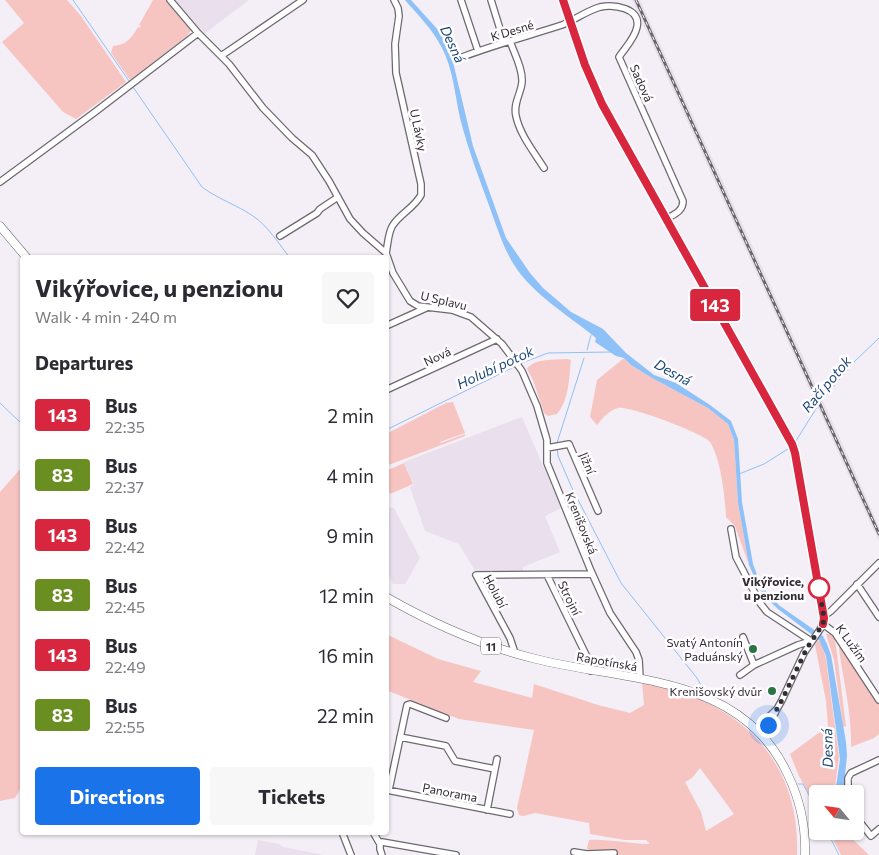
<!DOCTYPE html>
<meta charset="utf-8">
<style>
:root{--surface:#fff;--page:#f7f7f7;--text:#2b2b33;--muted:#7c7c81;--accent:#1a73e8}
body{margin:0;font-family:Commissioner,sans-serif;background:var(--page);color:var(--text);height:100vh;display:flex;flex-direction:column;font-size:19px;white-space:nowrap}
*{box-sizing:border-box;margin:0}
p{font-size:16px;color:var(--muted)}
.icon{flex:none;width:28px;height:28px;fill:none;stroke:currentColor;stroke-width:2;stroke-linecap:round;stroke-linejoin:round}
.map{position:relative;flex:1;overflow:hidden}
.drawer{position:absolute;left:20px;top:255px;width:369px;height:580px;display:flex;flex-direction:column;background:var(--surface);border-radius:5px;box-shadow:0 1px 4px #0004}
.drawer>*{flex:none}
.badge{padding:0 10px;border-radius:4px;font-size:18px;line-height:32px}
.needle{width:32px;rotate:299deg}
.tools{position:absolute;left:809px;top:785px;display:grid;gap:10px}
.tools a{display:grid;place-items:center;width:55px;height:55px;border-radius:5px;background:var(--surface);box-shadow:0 1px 4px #0004;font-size:25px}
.you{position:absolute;width:25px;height:25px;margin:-12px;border:4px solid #fff;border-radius:50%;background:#1a73e8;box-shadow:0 0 0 8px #1a73e833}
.map>.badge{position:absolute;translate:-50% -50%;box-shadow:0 0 0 2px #fff}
h2{padding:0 15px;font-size:19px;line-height:45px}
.round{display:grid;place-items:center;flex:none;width:52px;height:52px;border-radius:5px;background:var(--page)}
.summary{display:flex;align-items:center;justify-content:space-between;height:85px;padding:0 15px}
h1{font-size:24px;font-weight:700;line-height:38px}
.action{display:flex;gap:10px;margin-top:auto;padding:10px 15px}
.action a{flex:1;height:58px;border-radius:5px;background:var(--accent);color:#fff;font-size:20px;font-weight:700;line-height:58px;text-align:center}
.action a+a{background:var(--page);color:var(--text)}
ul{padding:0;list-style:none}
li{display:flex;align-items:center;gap:15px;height:60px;padding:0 15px}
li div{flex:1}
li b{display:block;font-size:19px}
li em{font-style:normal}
li .badge{min-width:55px;font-weight:700;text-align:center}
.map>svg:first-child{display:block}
.built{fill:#e9dfed}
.green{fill:#f7c5c1;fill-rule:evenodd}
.water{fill:#8ec1f7}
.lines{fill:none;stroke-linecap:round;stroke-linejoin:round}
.stream{stroke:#8ec1f7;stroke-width:1}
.minor-casing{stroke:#6e6970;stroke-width:8}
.major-casing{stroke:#6e6970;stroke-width:9}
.minor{stroke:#fff;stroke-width:5.5}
.major{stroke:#fff;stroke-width:8}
.rail-casing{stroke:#69666a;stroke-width:3}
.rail{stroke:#fffdff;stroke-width:1;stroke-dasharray:4;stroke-linecap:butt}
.line-casing{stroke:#fff;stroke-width:11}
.line{stroke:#d7263d;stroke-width:8}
.walk{stroke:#302e31;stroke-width:5;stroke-dasharray:0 9}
.stop-dot{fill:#fff;stroke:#d7263d;stroke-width:2.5}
.poi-dot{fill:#2a7442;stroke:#fffdff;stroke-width:2}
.labels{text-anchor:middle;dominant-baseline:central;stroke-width:5;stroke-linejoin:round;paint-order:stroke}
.shield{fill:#fffdff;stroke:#6e6c6f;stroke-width:1}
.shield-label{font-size:11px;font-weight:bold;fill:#302e31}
.street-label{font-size:12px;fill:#302e31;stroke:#fffdff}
.stop-label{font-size:12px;font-weight:bold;fill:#302e31;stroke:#fffdff;text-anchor:end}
.poi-label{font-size:12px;fill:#302e31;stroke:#fffdff;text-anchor:end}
.water-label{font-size:14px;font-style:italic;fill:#1a4873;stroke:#fffdff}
</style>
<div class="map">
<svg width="879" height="855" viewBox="0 0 879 855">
<rect width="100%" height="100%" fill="#f4eef6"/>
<!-- built -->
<path class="built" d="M176 0H249L204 34Z
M632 0H640L689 107 853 467 879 527V542Z
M522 417 561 508 545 516 560 552 523 567V573L477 574 459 544 425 531 410 487 414 485 404 462Z
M386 507 394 508 420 558 405 584H393L386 570Z
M258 840 279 844 283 847 324 855H255Z"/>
<!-- green -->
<path class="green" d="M5 0H67L81 16 126 82 76 119 63 112 2 42 24 23Z
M153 0H165L182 17 191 30 187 36 130 80 111 53 113 46C126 45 132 38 138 27L140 28 141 26 139 25Z
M624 358 631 365 652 378 708 408 728 424 734 440 738 503 749 565 735 526 726 517C725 497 721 459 710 442 705 434 628 405 618 408 608 411 603 418 597 425L590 417 597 380Z
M567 359 571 360C569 378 569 400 557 414L548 416 544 413 533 380 527 369C534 358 555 360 567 359Z
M453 402 465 433 440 442 441 443 465 434V436L386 466V434L446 403Z
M404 463 413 484 390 494 386 484V471Z
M22 467V786L15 798 0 801V492Z
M386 634 438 659 481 671 473 682 532 698 534 684 598 705 630 713 644 705 642 683C734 697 801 757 797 855H614L589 851 587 848 589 840C609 839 629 844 649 844V843L646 840H625L590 834 589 823 535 813 523 816 519 815 517 808 534 730 459 719 386 690ZM700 768 734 814 706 831 701 812 685 782 692 778Z
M826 634H830L834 638 836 646 846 726 843 727 834 660Z
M818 640 822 645 826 659 839 757 834 794H818L817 809 799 776 790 754 828 726 826 701 815 645Z
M840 646 879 705V734L874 738 851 747C852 713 843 681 839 648Z
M829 831H844L869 855H841Z"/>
<!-- water -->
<path class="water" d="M405 0H411L439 31 447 46 453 62 473 146 506 238 530 273 543 288 571 312 603 329 626 353 654 375 676 383 710 405 731 421 738 439 742 502 753 564 759 580 767 593 780 606 823 636 827 644 831 655 846 742 847 756 843 794H835L840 759 826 656 819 640 778 609 764 596 756 581 749 565 738 503 734 440 728 424 708 408 652 378 631 365 624 358 616 356 595 342 596 338C567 314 528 292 510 258 502 243 496 225 490 208 479 178 468 149 460 118 455 95 453 69 442 48 433 30 418 15 405 0Z"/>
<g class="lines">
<!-- stream -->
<path class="stream" d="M73 0 129 81
M133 87 202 187C218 199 237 205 253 216 268 226 279 244 290 258
M587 350 591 335
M519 364 548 353 611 352
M0 403 22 424
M386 430 516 366
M557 443 584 358
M794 444 819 404 854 362 879 338
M557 447 558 456 572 488 621 583 697 678 702 687
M739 474 764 464 791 447
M798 784H803L818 812
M827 831 839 855"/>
<defs>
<path id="minor" d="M170 0 198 33 229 64 263 108 292 138 312 155 329 181 350 219 363 233 386 253 393 273 410 301 418 306 452 310 471 317 502 344 514 360 522 371 537 406 547 440V463L591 571 610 613 636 652 639 660 640 678
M461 0 478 51
M491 0 504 42
M563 0 585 65 602 104 788 435 795 453 824 620 821 628 804 653 782 700 777 709 756 729
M510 41C514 53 523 69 522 82 521 94 513 103 516 116 520 135 534 152 544 168
M221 56 303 0
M460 58C493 45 528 36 562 25 575 20 586 11 600 7 614 4 641 8 637 27 635 38 625 48 619 57L683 201C683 211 675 214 666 219
M0 182 95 112 198 33
M280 236 317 213 320 209 338 197
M386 253C388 244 388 232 393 225 401 213 414 208 421 195V184L396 73 395 44 399 16 398 8 394 0
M386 326 426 308
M386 390 497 339
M547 448 569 444 598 511
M731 529 736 557 760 603 767 612 811 641
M547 575 590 663 591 671
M857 584 879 617
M824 616 831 611 879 563
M823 624 835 633 879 700
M743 637 754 665 798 645 811 641
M515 653 510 638 476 575 592 574
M740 675 754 665
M761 735 769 725 776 711
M400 737 446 746 455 761 495 769 487 810
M495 769 497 759
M387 790 510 814
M389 790 407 705 410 704 446 718
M848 794V778L851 773 879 760
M855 816 871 836 879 829
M342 832 351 855
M373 832 380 844
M574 852 587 854 614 853
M382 855 380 849V844L382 842 456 855"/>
<path id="major" d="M0 226 27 258
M386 597C433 624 483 646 536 659 627 682 742 674 788 775 800 800 806 826 805 855"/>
</defs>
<!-- minor casing -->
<use href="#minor" class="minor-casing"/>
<!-- major casing -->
<use href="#major" class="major-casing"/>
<!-- minor -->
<use href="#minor" class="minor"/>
<!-- major -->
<use href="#major" class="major"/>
<defs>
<path id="rail" d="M636 0 879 534"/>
</defs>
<!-- rail casing -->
<use href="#rail" class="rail-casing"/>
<!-- rail -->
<use href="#rail" class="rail"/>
</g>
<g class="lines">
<defs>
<path id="line" d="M563 0 585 65 602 104 792 444 795 453 824 618 823 624"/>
</defs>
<!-- line casing -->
<use href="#line" class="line-casing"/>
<!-- line -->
<use href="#line" class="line"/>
<!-- walk -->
<path class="walk" d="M768 725 782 700 807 648 823 624 824 618 819 588"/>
</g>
<!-- markers -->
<circle class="stop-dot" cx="819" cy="588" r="10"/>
<g class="poi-dot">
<circle cx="753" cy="649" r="5"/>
<circle cx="772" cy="691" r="5"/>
</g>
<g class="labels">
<!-- shield labels -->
<rect class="shield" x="481" y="637.5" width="20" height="17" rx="4"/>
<g class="shield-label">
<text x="491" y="646">11</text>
</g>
<!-- street labels -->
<g class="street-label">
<text transform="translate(512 30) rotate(-17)">K Desné</text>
<text transform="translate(642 83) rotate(66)">Sadová</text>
<text transform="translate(419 130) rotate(78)">U Lávky</text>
<text transform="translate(444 300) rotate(13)">U Splavu</text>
<text transform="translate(437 356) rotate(-25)">Nová</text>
<text transform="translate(588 463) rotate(67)">Jižní</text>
<text transform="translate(582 523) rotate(68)">Krenišovská</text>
<text transform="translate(496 591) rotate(62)">Holubí</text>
<text transform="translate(570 598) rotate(64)">Strojní</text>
<text transform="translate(852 643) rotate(54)">K Lužím</text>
<text transform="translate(607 661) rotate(10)">Rapotínská</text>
<text transform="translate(450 792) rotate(11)">Panorama</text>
</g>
<!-- stop labels -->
<g class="stop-label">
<text x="804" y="581">Vikýřovice,<tspan x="804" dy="14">u penzionu</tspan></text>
</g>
<!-- poi labels -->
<g class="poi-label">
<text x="743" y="642">Svatý Antonín<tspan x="743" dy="14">Paduánský</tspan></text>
<text x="762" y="691">Krenišovský dvůr</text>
</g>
<!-- water labels -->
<g class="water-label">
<text transform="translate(453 44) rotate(65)">Desná</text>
<text transform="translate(495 367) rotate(-25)">Holubí potok</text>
<text transform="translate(673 372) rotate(29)">Desná</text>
<text transform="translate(826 384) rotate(-50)">Račí potok</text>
<text transform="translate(827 748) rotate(-91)">Desná</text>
</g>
</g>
</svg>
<div class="tools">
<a><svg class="needle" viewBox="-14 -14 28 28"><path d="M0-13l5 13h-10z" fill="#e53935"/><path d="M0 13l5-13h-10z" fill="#7c7c81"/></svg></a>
</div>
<div class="you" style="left:768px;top:725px"></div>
<b class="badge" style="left:715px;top:305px;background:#d7263d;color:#fff">143</b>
<section class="drawer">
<div class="summary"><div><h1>Vikýřovice, u penzionu</h1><p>Walk · 4 min · 240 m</p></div><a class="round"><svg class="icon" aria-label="heart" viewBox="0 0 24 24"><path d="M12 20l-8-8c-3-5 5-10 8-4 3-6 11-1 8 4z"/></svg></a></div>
<h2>Departures</h2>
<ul>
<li><span class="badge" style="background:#d7263d;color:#fff">143</span><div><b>Bus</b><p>22:35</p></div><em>2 min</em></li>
<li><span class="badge" style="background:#6b8e23;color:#fff">83</span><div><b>Bus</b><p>22:37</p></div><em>4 min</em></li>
<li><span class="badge" style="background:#d7263d;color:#fff">143</span><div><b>Bus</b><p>22:42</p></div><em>9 min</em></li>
<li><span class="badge" style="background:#6b8e23;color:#fff">83</span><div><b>Bus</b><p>22:45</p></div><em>12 min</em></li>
<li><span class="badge" style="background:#d7263d;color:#fff">143</span><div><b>Bus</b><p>22:49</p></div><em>16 min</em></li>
<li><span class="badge" style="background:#6b8e23;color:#fff">83</span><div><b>Bus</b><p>22:55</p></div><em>22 min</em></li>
</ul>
<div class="action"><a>Directions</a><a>Tickets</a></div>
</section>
</div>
